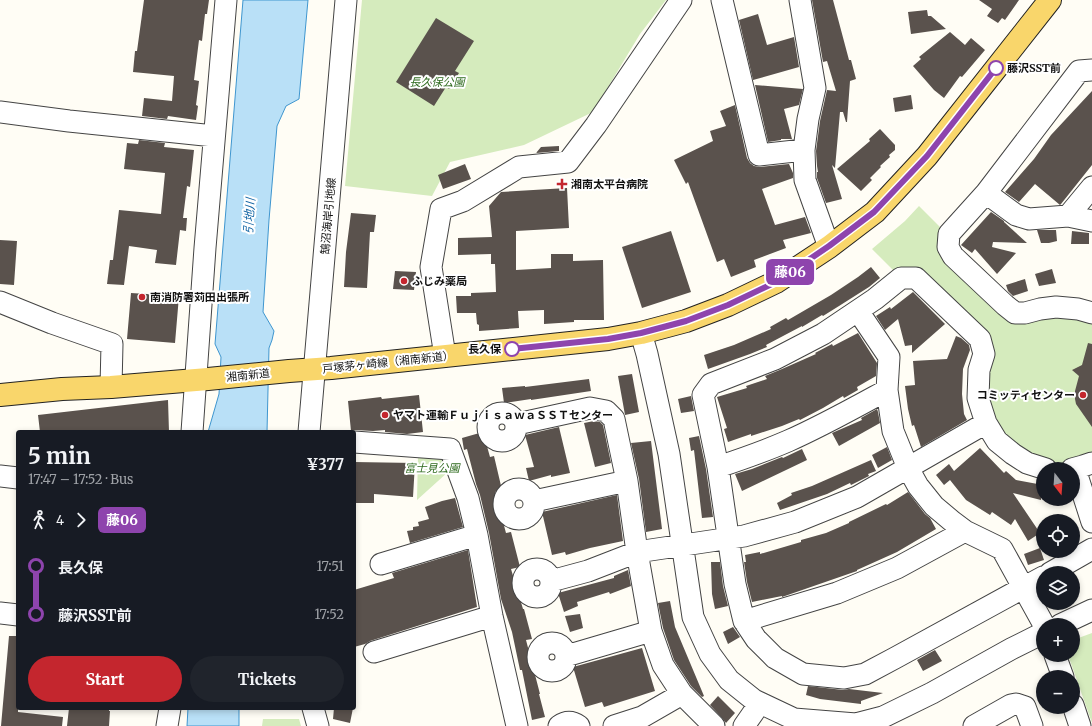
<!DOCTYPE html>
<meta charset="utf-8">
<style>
:root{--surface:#171b24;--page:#20242c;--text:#f1f3f6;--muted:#9ea1a6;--accent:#c4262e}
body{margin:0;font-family:Merriweather,"Noto Sans JP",serif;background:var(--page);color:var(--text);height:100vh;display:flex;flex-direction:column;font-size:15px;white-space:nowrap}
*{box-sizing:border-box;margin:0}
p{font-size:13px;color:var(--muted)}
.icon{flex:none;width:22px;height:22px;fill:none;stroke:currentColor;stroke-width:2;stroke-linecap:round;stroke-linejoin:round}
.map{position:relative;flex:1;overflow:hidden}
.drawer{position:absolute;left:16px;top:430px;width:340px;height:280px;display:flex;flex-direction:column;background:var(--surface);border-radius:4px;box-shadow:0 2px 6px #0003}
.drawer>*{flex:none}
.badge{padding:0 8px;border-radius:6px;font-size:14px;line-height:26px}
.needle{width:26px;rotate:163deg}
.tools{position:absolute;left:1036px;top:462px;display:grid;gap:8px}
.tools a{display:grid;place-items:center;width:44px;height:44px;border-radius:50%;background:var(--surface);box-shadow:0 2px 6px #0003;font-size:20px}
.map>.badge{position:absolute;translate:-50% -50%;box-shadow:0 0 0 2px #fff}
.legs{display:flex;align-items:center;gap:6px;height:44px;padding:0 12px;font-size:13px}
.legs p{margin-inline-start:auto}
.overview{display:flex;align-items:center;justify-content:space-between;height:68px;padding:0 12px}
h1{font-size:22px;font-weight:700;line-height:30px}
.action{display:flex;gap:8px;margin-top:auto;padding:8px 12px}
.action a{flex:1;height:46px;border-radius:24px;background:var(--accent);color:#fff;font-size:16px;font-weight:700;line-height:46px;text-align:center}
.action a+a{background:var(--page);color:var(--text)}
ul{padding:0 12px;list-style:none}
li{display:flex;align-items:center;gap:14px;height:48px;font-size:15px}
li i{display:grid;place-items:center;width:6px;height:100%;margin:0 5px;background:currentColor}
li i::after{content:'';width:10px;height:10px;margin:-5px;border:3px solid;border-radius:50%;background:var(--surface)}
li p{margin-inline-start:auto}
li:first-child i{background:linear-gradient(#0000 50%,currentColor 0)}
li:last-child i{background:linear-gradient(currentColor 50%,#0000 0)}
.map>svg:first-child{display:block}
.green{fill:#d5ebbd}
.water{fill:#b9e0f7;stroke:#3f96cf}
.building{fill:#5a524d}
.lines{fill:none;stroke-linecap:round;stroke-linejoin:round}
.minor-casing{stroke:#444;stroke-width:23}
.major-casing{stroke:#222;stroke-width:24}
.minor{stroke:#fff;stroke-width:21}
.major{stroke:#f9d66b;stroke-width:22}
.line-1-casing{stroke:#fff;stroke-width:9}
.line-1{stroke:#8e44ad;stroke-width:6}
.stop-1-dot{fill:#fff;stroke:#8e44ad;stroke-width:2}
.poi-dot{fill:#c4262e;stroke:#fff;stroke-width:1.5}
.labels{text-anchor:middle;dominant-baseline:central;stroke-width:4;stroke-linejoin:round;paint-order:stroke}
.stop-label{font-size:11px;font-weight:bold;fill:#111;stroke:#fff;text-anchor:start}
.park-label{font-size:11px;font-style:italic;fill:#2f6b1f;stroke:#fff}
.poi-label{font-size:11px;font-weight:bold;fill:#111;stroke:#fff;text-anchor:start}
.street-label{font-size:11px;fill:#111;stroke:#fff}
.water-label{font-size:12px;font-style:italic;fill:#1768a6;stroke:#fff}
</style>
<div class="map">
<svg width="1092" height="726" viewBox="0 0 1092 726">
<rect width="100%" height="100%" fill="#fffdf5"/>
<!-- green -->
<path class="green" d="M362 0H666L640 34 593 112 524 145 450 162 432 196 345 186Z
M919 206 944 231 999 310 1051 312 1092 319V456L1066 464 1051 463 1039 460 1006 438 992 417 986 388 991 360 896 273 872 249 905 221Z
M418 455 442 456 448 472 417 500Z
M1092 633V723L1068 655H1073V640Z
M263 719H299L301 726H262Z"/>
<!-- water -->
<path class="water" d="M243 0H308L299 99 286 106 277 126 269 220 263 312 274 331 272 340 269 348 267 432H208L219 394 221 357 215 344Z
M188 708H239V726H187Z"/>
<!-- building -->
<path class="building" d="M144 0H209L207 14H205L202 41 199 40 194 80 199 81 196 105 198 106 196 120 168 116 167 119 142 116 144 98 172 101 174 76 133 72 135 51H137Z
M812 0H833L849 60H851L856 79 850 81 847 122H846L843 112H840L835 168 832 165 842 199 826 203 817 178V172H818L817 166 816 151 820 121 827 90 836 91 827 61 823 62Z
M979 0H1019L1005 20 1002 18 998 23 987 16 992 9Z
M927 10 928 16H931L946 29 911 34 908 12Z
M758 14 767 45 794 37 799 67 753 80 739 20Z
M436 18 474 41 455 71 459 73 449 89 446 87 434 106 396 82Z
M950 32 965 45 971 38 985 50 962 77 960 76 944 98 934 90 913 66 921 59 919 57Z
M755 85 803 89 799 105 784 109 792 139H781V140L768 142Z
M1092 91V165L1061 204 1060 205 1035 184 1019 202 1005 192 1034 159 1051 135Z
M911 95 913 109 895 112 893 98Z
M735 105 747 158 750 163 754 166 760 167 789 164 793 173V178L762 189 775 225 805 217 811 233 783 240 786 248 754 260 756 267 731 277 724 259 717 262 688 182 686 184 674 160 713 141 710 131 726 126 720 111Z
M880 129 895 145V150L889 155 890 157 880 166 881 167 870 178 872 180 861 191 837 169 870 141 869 139Z
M139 140 165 143 164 147 194 150 190 187 187 186 183 218H187L186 231 180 230 176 265 155 263 157 250 129 246 124 285 107 284 110 260H113L119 210 161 214 165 173 124 169 127 143 138 144Z
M559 146V151L536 153 541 147Z
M465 164 471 179 443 189 438 175Z
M567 188 569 228 516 231V270L551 268V254H573V261L603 260 604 320H574V322L544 324V310L518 311 519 328 479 331V325L477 324 476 313H457L456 296H471V293L496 292 495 264H491V254L458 255V238L492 237 489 206 501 192Z
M991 212 1004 221V222L1027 243 993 242 992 247 1016 253 997 274 975 249 972 253 961 245Z
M351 213 376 215 374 232H370L367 288 344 287 346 252Z
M1037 230H1056L1057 241 1049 243H1041Z
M671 231 691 292 642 308 622 247Z
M1072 231 1089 233V244H1071Z
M0 240 17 241 14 285 0 284Z
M871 267 880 278 869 287 839 306 823 316 822 315 802 327V326L766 345 767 347 750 354 708 369 704 355 734 345 771 329 770 327 786 318 788 320 831 295 858 277Z
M1052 269 1056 283 1039 286 1035 274Z
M395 271 416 272 414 290 393 289Z
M1025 279 1028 291 1013 296 1008 291 1006 285Z
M913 292 945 324 912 353V345L905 346 898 319 885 330 876 316 890 307 891 309Z
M131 293 179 296 175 343 127 339Z
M858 333 877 363 876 376 857 387 858 390 844 398 843 396 823 408 800 420 799 419 782 426 751 436V434L728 442 724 429 727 428 717 397 747 388 746 386 767 379 765 376 782 369 816 354 815 353 832 344 833 346Z
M956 336 961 338 969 345 970 350 963 369 962 394 964 414 967 420 921 447 914 425 912 426 908 409 905 386 915 385 913 361 947 359Z
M1088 343 1092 344V427L1076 404 1075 399V391L1079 376 1072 370 1082 365Z
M632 374 639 412 625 415 618 376Z
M589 379 591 391 531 400V399L504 403 502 388 525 386V387Z
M419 395 423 432 407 434 385 432V430L373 431 355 430 351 431 348 401 381 397 382 399Z
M691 396 694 411 681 413 678 399Z
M168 400 169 432H40L38 415Z
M877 409 878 412 880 423 839 446 832 433 862 420 861 418Z
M594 421 600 422 603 425 611 463 595 467 584 423Z
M559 427 570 473 551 477V475L529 481 526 468 534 467 525 435Z
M483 432 490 457 494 456 502 490 495 492 506 533 511 532 520 567 511 569 523 609H524L532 639 526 640 540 694H539L545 717 532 720 522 670H520L512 632 501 599 489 533 480 495 476 484 467 449 464 450 462 438Z
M699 436 706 469 713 517 702 518 694 450 691 451 689 438Z
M651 441 662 529 646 532 639 479 631 443Z
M887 447 892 460 878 468 872 455Z
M980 448 1004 473 1006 471 1016 480 1043 485V498H1041V500L1013 493 1040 533 1028 541 1015 519 1011 525 992 512 990 515 966 500 950 480 944 485 936 475 949 464 954 471Z
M802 449 807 460 742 491 735 474 752 469 782 457 783 458Z
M871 460 876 471 868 474 869 476 851 485 850 483 827 494 780 510 777 503 792 495 791 493 812 486Z
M354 462 415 463 413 497 374 494V503H354Z
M908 492 925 514 930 518 936 529 897 552 857 570V571L782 597V596L752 602 747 582 744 562H746L745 555 760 552V554L801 542V540L826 533 849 523V522L886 504 887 505Z
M617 495 623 541 590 548 566 555 565 552 552 555 542 512Z
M455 498 463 527 410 543 407 531 413 530V527L419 526 418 522 429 519 425 507 442 501Z
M1040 548 1044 560 1028 565 1024 554Z
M468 550 477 607 370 641 365 644 354 647V590L394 578 392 573Z
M711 562H720L723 586 728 606 715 609 712 594Z
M628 570 631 586 610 594 609 592 577 602 578 606 564 612 558 593 614 578V576Z
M670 601 675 627 704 696 702 697 691 686 674 660 663 628 658 603Z
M580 614 583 628 570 632 565 616Z
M733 627 740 637 728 644 723 632Z
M9 636H18V712L63 717 62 726H1Z
M642 648 655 691 604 707 602 702 585 707 573 667Z
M935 650 942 661 923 671 917 660Z
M808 686 843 690 849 689 883 693 861 701V704L820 699 806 695Z
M718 696 735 713 726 723 722 718 710 705Z
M69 708H109V711H110L109 726H67Z
M334 708H353L350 723 333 719Z"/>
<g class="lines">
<defs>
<path id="minor" d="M722 0 759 155 804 150
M800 0 815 88 808 119 804 150 805 180 829 247
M1092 70 1079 71 986 193 949 234 948 247 953 256 1005 305 1015 313H1025L1040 309 1056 307 1078 309 1092 313
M0 112 69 121 214 136
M986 193 1016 215 1029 219 1068 216 1092 221
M1068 216 1092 187
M0 302 52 323 112 344 111 387
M858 311 889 357 887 390 893 431 908 468 918 486 934 506 953 522 965 531 1002 549 1044 625
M641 333 647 354 669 454 693 617 710 654 729 680 754 700 794 719 856 724 883 717 932 693 1011 649 1043 633
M445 356 431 267 441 209 463 201 519 167 568 162 596 125 681 0
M488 427a14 14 0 1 1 28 0a14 14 0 1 1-28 0Z
M517 424 590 408 606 411 614 419 627 481 637 552 651 631 663 665 682 694 714 726
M192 432 205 248 226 0
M309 432 346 0
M354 442 450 449 468 498 477 535 492 616 517 726
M718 467C742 459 765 451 788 441 822 426 854 408 887 390
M1072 469 1083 466 1092 463
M1075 469 1092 522
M0 476 18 478
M504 504a15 15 0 1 1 30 0a15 15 0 1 1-30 0Z
M534 501 627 481
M381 564 477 535
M523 583a14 14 0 1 1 28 0a14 14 0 1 1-28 0Z
M1050 573 1092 549
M1043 577 895 658 865 674 844 678 803 674 775 658 756 639 744 621 735 584 718 467 703 395 711 384 775 359 823 334 875 299 901 278H916L980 339 984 354 979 370 978 398 986 423 997 441 1013 454 1027 463 1046 469
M551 581 588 571 637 552 744 536 795 522 857 497 986 423
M0 613 18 615
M744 621 837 593 897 568 965 531
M1060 625 1092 610
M538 657a14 14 0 1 1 28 0a14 14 0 1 1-28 0Z
M374 652 492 616
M1055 655 1063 677
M566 656 651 631
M1073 705 1080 726
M313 708 318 726
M167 726 170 708
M559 726C566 721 572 721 579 726
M614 726 642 717 682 694
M744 726 760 703
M974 726 1011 705 1016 704 1025 707 1032 726"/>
<path id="major" d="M0 395 62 389 111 387 208 379 289 371 331 368 608 339 641 333 686 321 728 305 776 282 829 247 875 212 927 156 1050 0"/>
</defs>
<!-- minor casing -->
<use href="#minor" class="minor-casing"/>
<!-- major casing -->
<use href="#major" class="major-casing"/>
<!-- minor -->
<use href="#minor" class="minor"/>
<!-- major -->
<use href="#major" class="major"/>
</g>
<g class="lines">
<defs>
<path id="line-1" d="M512 349 608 339 641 333 686 321 728 305 776 282 829 246 874 212 927 156 996 68"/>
</defs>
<!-- line-1 casing -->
<use href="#line-1" class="line-1-casing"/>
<!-- line-1 -->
<use href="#line-1" class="line-1"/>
</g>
<!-- markers -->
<g class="stop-1-dot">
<circle cx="996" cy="68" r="7"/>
<circle cx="512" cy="349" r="7"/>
</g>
<g class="poi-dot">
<path d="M560 178h4v4h4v4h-4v4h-4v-4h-4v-4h4z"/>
<circle cx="404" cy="281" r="4"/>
<circle cx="142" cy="297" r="4"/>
<circle cx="1083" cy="395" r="4"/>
<circle cx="385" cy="415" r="4"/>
</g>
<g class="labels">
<!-- stop labels -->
<g class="stop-label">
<text x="1007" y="68">藤沢SST前</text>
<text x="501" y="349" text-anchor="end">長久保</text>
</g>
<!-- park labels -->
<g class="park-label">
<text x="437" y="82">長久保公園</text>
<text x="432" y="468">富士見公園</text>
</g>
<!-- poi labels -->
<g class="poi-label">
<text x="571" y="184">湘南太平台病院</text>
<text x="412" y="281">ふじみ薬局</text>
<text x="150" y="297">南消防署苅田出張所</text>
<text x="1075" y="395" text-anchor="end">コミッティセンター</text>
<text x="393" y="415">ヤマト運輸ＦｕｊｉｓａｗａＳＳＴセンター</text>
</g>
<!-- street labels -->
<g class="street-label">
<text transform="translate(328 216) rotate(-85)">鵠沼海岸引地線</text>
<text transform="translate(388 362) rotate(-6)">戸塚茅ヶ崎線（湘南新道）</text>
<text transform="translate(248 375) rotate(-6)">湘南新道</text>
</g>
<!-- water labels -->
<g class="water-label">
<text transform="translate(249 216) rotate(-86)">引地川</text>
</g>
</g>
</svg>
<div class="tools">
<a><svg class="needle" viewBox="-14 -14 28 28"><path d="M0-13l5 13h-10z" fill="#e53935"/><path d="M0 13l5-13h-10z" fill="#9ea1a6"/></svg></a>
<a><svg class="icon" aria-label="locate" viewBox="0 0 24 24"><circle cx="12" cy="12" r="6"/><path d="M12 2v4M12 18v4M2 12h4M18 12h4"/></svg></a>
<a><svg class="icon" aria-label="layers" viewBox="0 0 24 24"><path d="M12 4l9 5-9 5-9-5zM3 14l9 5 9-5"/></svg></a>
<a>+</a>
<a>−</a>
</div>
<b class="badge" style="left:790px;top:272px;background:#8e44ad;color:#fff">藤06</b>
<section class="drawer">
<div class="overview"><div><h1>5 min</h1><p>17:47 – 17:52 · Bus</p></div><b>¥377</b></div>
<div class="legs"><svg class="icon" aria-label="walk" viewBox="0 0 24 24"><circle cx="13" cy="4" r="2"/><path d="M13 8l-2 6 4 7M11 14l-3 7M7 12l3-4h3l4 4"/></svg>4<svg class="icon" aria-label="forward" viewBox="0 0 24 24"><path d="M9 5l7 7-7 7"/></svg><b class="badge" style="background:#8e44ad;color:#fff">藤06</b></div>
<ul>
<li><i style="color:#8e44ad"></i><b>長久保</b><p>17:51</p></li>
<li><i style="color:#8e44ad"></i><b>藤沢SST前</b><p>17:52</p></li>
</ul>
<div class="action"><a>Start</a><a>Tickets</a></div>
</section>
</div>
